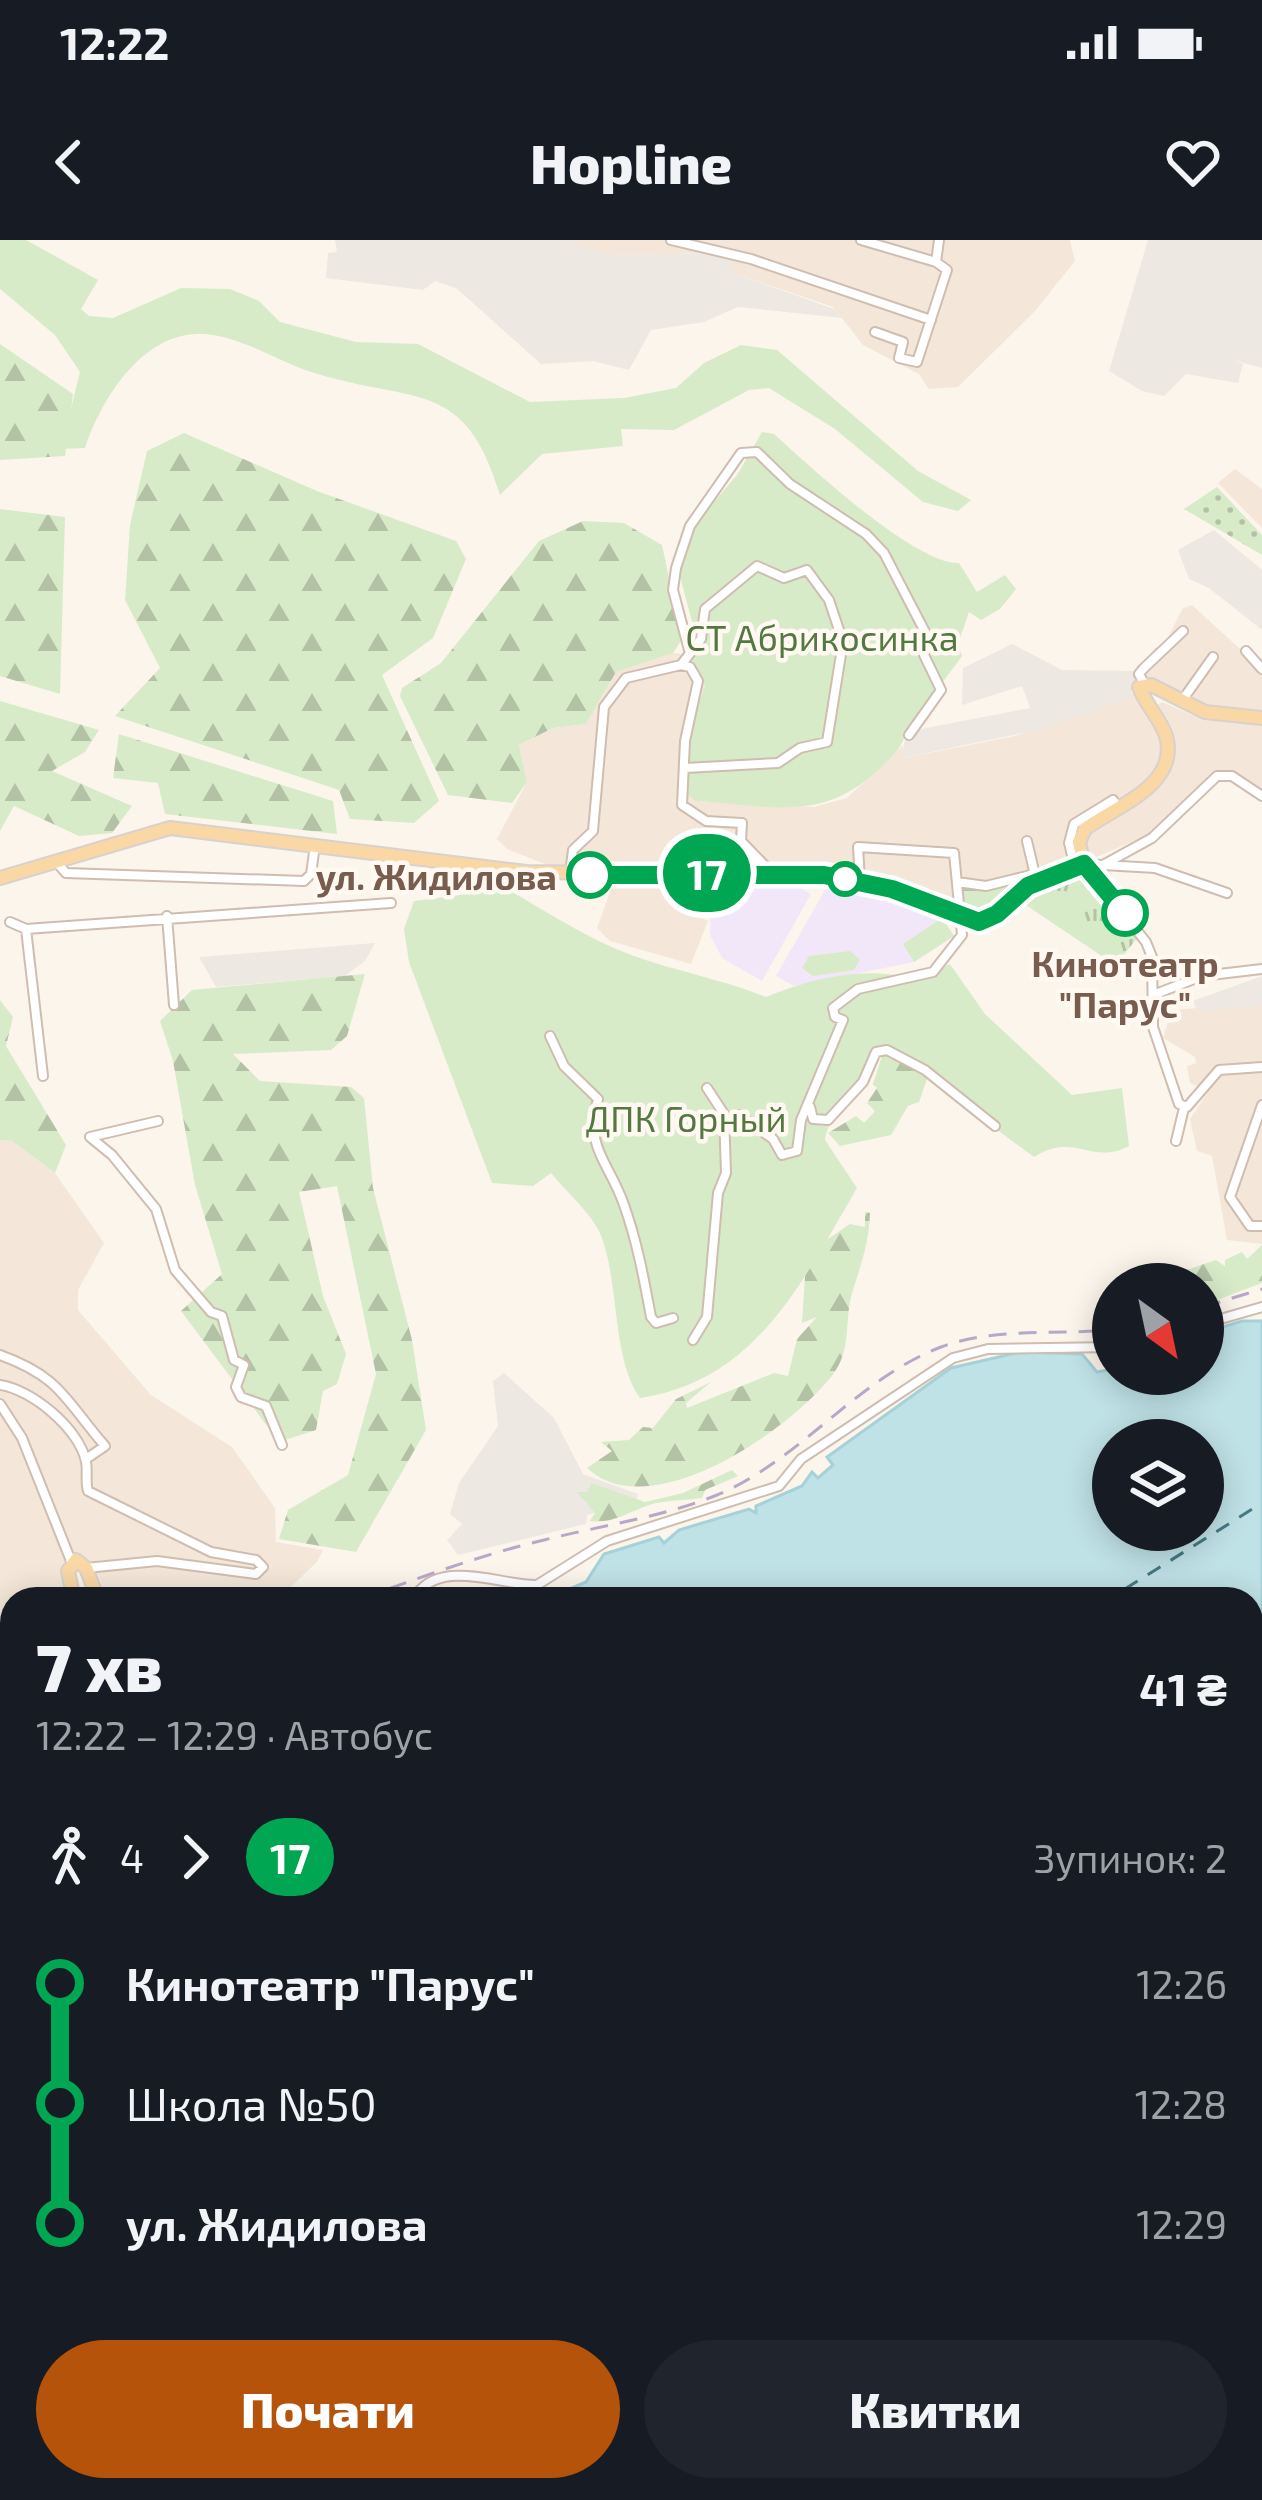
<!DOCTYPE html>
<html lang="uk">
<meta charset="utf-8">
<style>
:root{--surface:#171b24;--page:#20242c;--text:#f1f3f6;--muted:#9ea1a6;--accent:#b45309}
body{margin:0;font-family:"Exo 2",sans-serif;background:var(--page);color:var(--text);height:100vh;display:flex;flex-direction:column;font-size:45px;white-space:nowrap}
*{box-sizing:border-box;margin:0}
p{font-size:39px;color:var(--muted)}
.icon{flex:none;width:66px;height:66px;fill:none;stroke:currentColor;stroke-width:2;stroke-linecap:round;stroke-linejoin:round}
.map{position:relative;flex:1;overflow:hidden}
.sheet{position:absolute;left:0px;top:1347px;width:1263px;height:915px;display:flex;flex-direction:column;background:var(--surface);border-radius:36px 36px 0 0;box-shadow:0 6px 30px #0003}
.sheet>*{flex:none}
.badge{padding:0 24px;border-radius:39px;font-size:42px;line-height:78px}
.needle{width:78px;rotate:147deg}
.fabs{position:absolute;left:1092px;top:1023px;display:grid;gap:24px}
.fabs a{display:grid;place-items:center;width:132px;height:132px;border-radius:50%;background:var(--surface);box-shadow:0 6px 30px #0003;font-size:60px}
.map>.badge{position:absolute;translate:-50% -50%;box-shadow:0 0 0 6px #fff}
.legs{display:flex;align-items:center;gap:18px;height:132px;padding:0 36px;font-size:39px}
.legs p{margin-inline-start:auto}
.summary{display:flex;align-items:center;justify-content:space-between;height:204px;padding:0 36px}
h1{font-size:66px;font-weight:800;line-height:90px}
.primary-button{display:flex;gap:24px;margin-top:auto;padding:24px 36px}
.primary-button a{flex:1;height:138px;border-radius:72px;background:var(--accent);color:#fff;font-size:48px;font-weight:800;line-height:138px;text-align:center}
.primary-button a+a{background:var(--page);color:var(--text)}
ul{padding:0 36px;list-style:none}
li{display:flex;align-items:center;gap:42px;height:120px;font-size:45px}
li i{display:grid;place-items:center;width:18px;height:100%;margin:0 15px;background:currentColor}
li i::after{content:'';width:30px;height:30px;margin:-15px;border:9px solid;border-radius:50%;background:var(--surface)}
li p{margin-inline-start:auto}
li:first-child i{background:linear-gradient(#0000 50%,currentColor 0)}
li:last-child i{background:linear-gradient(currentColor 50%,#0000 0)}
.status{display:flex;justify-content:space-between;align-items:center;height:84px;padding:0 60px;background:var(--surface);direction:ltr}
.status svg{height:33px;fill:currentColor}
header{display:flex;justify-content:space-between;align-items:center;height:156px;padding:0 36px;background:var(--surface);font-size:54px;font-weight:800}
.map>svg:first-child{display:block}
.residential{fill:#f4e7d9}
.industrial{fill:#eee8e3}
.education{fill:#f2e7f9}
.grass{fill:url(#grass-dots)}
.forest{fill:url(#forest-firs)}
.park{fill:url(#park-tufts)}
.garden{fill:#d7ebc9}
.water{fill:#bfe2e7;stroke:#a5d1d8;stroke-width:3;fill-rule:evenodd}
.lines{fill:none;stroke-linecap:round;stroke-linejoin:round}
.ferry{stroke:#447a83;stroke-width:3;stroke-dasharray:15 12;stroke-linecap:butt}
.minor-casing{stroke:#cfbdb0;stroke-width:12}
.major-casing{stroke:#d9d1cd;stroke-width:16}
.minor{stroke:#fff;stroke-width:8}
.major{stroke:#f9d8a6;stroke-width:12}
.rail{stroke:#b8a8c8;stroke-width:3;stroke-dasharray:18 12;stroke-linecap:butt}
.major-bridge-casing{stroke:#d9d1cd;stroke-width:16;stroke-linecap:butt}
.major-bridge{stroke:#f9d8a6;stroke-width:12}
.line-1-casing{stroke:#fff;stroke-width:27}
.line-1{stroke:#00a651;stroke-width:18}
.stop-1-dot{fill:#fff;stroke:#00a651;stroke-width:6}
.labels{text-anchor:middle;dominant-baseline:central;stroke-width:9;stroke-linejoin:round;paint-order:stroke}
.park-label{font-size:36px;fill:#537842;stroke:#fff9f2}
.stop-label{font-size:36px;font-weight:bold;fill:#785c4e;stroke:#fff9f2;text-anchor:end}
</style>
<div class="status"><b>12:22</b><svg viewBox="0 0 49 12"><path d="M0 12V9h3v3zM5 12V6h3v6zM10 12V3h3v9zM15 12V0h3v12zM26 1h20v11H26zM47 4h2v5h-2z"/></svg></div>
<header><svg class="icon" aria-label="back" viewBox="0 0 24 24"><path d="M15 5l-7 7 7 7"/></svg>Hopline<svg class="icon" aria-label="heart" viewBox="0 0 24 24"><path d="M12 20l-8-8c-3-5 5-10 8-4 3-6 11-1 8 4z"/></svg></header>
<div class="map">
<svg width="1262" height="2260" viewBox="0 0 1262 2260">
<defs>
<pattern id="grass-dots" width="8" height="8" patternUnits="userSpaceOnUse" patternTransform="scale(3)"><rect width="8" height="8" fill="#d7ebc9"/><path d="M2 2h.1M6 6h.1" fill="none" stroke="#b3c2a5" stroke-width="1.8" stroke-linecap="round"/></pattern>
<pattern id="forest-firs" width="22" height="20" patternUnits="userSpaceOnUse" patternTransform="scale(3)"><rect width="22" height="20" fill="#d7ebc9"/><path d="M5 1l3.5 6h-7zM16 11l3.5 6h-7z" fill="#b3c2a5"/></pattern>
<pattern id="park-tufts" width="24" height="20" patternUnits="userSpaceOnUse" patternTransform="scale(3)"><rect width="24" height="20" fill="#d7ebc9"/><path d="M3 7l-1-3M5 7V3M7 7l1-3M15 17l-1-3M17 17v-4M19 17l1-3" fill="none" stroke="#b3c2a5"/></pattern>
</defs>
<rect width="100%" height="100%" fill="#fcf5eb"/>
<!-- residential -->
<path class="residential" d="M558 0H1070L1075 21 1035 71 958 147 929 149 919 134 863 105 833 67 733 33 725 13 608 15Z
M1235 229 1262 249V288L1218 243Z
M1192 365 1262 429V476L1207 470 1173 458 1139 429 1155 408 1163 407 1183 368Z
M673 413 689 415 705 446 688 492 695 561 814 567 847 558 903 505V518L1015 496 1139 451 1166 496 1159 536 1085 589 1084 624 960 674 822 632 568 633 507 609 497 599 527 542 519 505 553 488 586 484 616 432Z
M1162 462 1204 480 1262 483V552L1234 532 1217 536 1142 605 1136 600 1087 621V595L1165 540 1170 526 1164 479 1156 466Z
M672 643 670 664 708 681 691 724 610 701 597 688 613 644Z
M1262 763V827L1219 830 1201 848 1190 843 1187 826 1196 823 1195 817 1163 798 1172 770Z
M1262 830V1004L1227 1000 1212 916 1197 911 1190 879 1220 834Z
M0 900 12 901 55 933 104 1003 78 1050V1070L151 1155 232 1207 275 1268 276 1302 323 1310 317 1322 278 1359H108L93 1324 78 1317 70 1327 73 1359H12V1423L0 1427Z"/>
<!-- industrial -->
<path class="industrial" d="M335 0H567L609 15 725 13 733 33 834 69 842 78 738 67 704 82 651 90 629 130 593 121 541 124 456 48 435 41 423 50 326 38 328 13 337 12Z
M1148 0H1262V128L1233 120 1243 124 1238 143 1186 134 1164 156 1142 151 1109 131Z
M1214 290 1262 330V390L1209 348 1189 339 1178 310Z
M1012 404 1062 430 1139 431 1129 459 1042 489 902 518 906 492 1030 468 1022 446 962 465 963 428Z
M375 703 365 721 345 736 216 747 199 717Z
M1262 736V763L1255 767 1197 771 1193 761Z
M504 1133 554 1178 583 1234 638 1254 636 1262 587 1275 586 1284 458 1315 447 1300 462 1284 450 1274 459 1243 498 1186 493 1141Z
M12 1515V1606L0 1611V1530Z
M12 1701V2018L0 2012V1705Z
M331 2250H897L902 2260H336Z"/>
<!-- education -->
<path class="education" d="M745 643 798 646 811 654 762 741 722 718 710 695 711 663Z
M829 643 901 658 942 678 954 696 914 722 794 746 776 736Z"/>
<!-- grass -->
<path class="grass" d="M1217 247 1262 295V315L1184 269Z"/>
<!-- forest -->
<path class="forest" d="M0 104 73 154 65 216 0 220Z
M184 193 317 251 456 301 466 319 433 398 382 435 439 561 414 583 350 579 339 550 115 476 160 428 125 360 130 285 147 211Z
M0 269 65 277 60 454 0 436Z
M583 281 624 283 662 305 682 399 673 413 616 432 586 484 553 488 519 505 527 542 512 563 448 555 400 456 402 448 441 423 539 301Z
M0 461 99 490 85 512 52 531 132 566 112 593 79 596 14 566 0 591Z
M119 494 333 561 337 594 165 574 158 543 113 538Z
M1022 645 988 678 961 673 959 646 985 650Z
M365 734 347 796 331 810 233 814 260 841 351 847 364 858 373 948 412 1100 426 1190 356 1312 279 1299 288 1270 348 1235 376 1134 337 946 299 952 323 1056 346 1114 337 1144 323 1151 316 1190 279 1202 181 1071 222 1034 195 945 173 821 160 781 192 750Z
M0 760 13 777 6 806 66 905 55 933 12 901 0 900Z
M883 813 900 817 927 839 919 862 908 866 891 895 840 906 828 893 856 876 864 883 875 871 867 863 877 848 873 844Z
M865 972 870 973C869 1004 861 1024 852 1053 844 1081 852 1108 834 1133 793 1188 651 1288 587 1228L612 1211 601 1202 629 1200 643 1187 653 1188 676 1159 711 1142 686 1163 687 1168 774 1133 788 1136 797 1099 817 1077 802 1083 806 1021 820 997 828 999 850 984 865 987Z
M1262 1005V1043L1209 1063 1203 1064V1044H1145L1216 1020 1225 1026V1020L1242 1012 1247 1019Z
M732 1230 738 1236 705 1250 702 1258C688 1260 676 1260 663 1262 636 1265 618 1285 590 1281L595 1273 577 1252H587L592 1243 645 1262 683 1253Z
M1262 2149 1261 2219 1251 2260H1197L1196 2250H1251V2150Z"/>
<!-- park -->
<path class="park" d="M1086 630 1140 695 1115 725 1017 659Z"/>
<!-- garden -->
<path class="garden" d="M0 0H26L98 40 81 69 89 76 113 78 181 48 230 49 259 61 280 82 356 102 418 104 530 162 624 158 676 148 704 123 741 105 777 110 918 231 971 260 958 271 923 262 835 189 769 148 749 150 674 190 621 189 623 206 542 214 500 255C465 138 416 164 318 134 283 124 250 101 213 95 148 84 103 155 85 208L61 209 80 132 55 95 0 49Z
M762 192 774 194C808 225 916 325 959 323L977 352 1005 335 1016 349 1000 369 981 380 969 372 958 404 962 416 906 492C902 509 891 517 879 529 822 584 768 565 695 561L687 553 688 492 705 446 689 415 694 389 678 329 696 283 737 235Z
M507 649C549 673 586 698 631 715 675 731 721 739 766 757 808 739 870 724 914 740L950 724 985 774 1072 855 1122 848 1129 906C1092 926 1073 891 1034 917L906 822 878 812C864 842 829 871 825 900L857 948C803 1040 757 1141 640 1158 613 1121 619 1049 603 1001 596 977 567 953 551 933L533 946 492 943 409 722 404 689 414 661Z
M942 678 954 696 914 722 903 704Z
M850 711 860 720 854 730 813 736 802 728 809 716Z"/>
<!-- water -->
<path class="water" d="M1242 1081H1262V1749L1251 1765V1359H546L586 1342 604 1314 659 1297 664 1303 679 1290 749 1269 756 1273V1266L802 1246 812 1232 818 1238 833 1225 827 1217 951 1128 1020 1112 1082 1114 1097 1132 1113 1129V1134H1203V1093ZM1113 1200H1203V1290H1113Z
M12 1606V1699L0 1703V1611Z"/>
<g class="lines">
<!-- ferry -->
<path class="ferry" d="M1100 1359 1117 1354 1262 1263
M0 1649 12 1644"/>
<defs>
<path id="minor" d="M671 0 751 19 931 80
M861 0 936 22
M875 92 903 102 899 118 917 122 947 30 936 22 939 0
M689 410 673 350 676 328 690 286 741 213 757 212 790 244 866 294 884 313 924 390V415L941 450 909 495
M1246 411 1262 429
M681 425 701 399 705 369 757 326 784 338 807 330 829 360 843 402 827 502 800 508 778 523 685 528
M1144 443 1139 434 1143 429 1183 391
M1181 462 1213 417
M1027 601 1035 635
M1084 624 1146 702 1152 717 1153 787 1179 864 1187 867 1219 830 1262 827
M1086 624 1155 628 1227 653
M59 625 66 633 304 641 311 634 315 605
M1103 625 1152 598 1217 536H1232L1262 556
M1075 627 1069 603 1074 584 1113 560 1118 567
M570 633 573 610 593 591 604 467 626 438 681 425 690 427 698 441 685 501 682 565 706 581 742 583 741 601 771 632
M957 642 986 646 1035 634
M167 676 174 765
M10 682 26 689 391 663
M26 689 43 836
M1153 755 1202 736 1262 729
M550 796 564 826 598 859C584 909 609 921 624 965 637 1001 644 1039 651 1077L656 1083 673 1078
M1262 865 1230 957 1250 986H1262
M810 867 813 879 828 880 863 842 876 812 887 810 925 830 995 886
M739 875 773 899 782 915 797 911 801 880 843 780 835 777 833 768 858 749 933 732 962 695 954 613 858 607 860 641
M158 881 90 897 112 915 156 969 175 1030 211 1072 222 1076 234 1120 244 1125 236 1147 241 1157 266 1166 282 1205
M1176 901 1184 868
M1203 1084 1262 1067
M693 1100 707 1077 718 953 726 933 724 874 707 848
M0 1115C61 1137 65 1160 105 1206L86 1219
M0 1145C31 1149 80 1189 86 1222 88 1232 85 1241 88 1251L211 1312 256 1320 263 1327 256 1334 157 1321 86 1328
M0 1164 22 1198 71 1321
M414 1359C437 1316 502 1346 537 1345L607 1301 779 1246 801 1219 953 1118 988 1109 1113 1107
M0 1520 12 1509
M0 2184 12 2174
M0 2211 12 2197
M20 2260 26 2250
M52 2260 58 2250
M132 2260 137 2250"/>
<path id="major" d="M1139 447 1151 445 1205 472 1262 478
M0 638 170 588 526 632 824 635 892 648 964 679 984 681 1027 646 1084 624 1079 602 1085 589C1116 566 1180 545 1166 496 1160 478 1145 464 1139 447
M74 1359 68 1331 76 1320 86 1328 98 1359
M0 1433 12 1426
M5 1470 12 1457
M0 2050 12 2045
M321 2250 327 2260"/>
</defs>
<!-- minor casing -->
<use href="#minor" class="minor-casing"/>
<!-- major casing -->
<use href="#major" class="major-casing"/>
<!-- minor -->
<use href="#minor" class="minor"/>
<!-- major -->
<use href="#major" class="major"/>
<!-- rail -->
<path class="rail" d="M1203 1067 1262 1049
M361 1359C421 1337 481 1315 544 1300 599 1286 658 1278 712 1257 799 1223 853 1141 941 1107 994 1087 1057 1095 1113 1090
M0 1486 12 1483
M0 1563 12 1558"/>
<defs>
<path id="major-bridge" d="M0 1482 5 1470"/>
</defs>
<!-- major-bridge casing -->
<use href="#major-bridge" class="major-bridge-casing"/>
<!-- major-bridge -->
<use href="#major-bridge" class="major-bridge"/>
</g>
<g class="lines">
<defs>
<path id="line-1" d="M590 635H824L892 649 979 682 997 674 1028 646 1084 624 1125 673"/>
</defs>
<!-- line-1 casing -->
<use href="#line-1" class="line-1-casing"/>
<!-- line-1 -->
<use href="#line-1" class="line-1"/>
</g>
<!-- markers -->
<g class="stop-1-dot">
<circle cx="590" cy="635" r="21"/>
<circle cx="845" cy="639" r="15"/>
<circle cx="1125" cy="673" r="21"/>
</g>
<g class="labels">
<!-- park labels -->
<g class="park-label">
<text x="822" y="396">СТ Абрикосинка</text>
<text x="686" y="877">ДПК Горный</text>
</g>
<!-- stop labels -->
<g class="stop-label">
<text x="557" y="635">ул. Жидилова</text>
<text x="1125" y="722" text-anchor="middle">Кинотеатр<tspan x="1125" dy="41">"Парус"</tspan></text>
</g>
</g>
</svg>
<div class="fabs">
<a><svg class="needle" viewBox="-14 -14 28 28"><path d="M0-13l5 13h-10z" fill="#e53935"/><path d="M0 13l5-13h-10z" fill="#9ea1a6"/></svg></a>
<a><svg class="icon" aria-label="layers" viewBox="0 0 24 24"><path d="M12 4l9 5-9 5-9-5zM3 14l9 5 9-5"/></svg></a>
</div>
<b class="badge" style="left:707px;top:633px;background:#00a651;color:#fff">17</b>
<section class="sheet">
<div class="summary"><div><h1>7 хв</h1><p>12:22 – 12:29 · Автобус</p></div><b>41 ₴</b></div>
<div class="legs"><svg class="icon" aria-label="walk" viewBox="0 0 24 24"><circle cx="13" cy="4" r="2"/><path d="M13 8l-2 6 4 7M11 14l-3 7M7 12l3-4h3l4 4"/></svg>4<svg class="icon" aria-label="forward" viewBox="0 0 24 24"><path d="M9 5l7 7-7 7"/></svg><b class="badge" style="background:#00a651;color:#fff">17</b><p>Зупинок: 2</p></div>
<ul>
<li><i style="color:#00a651"></i><b>Кинотеатр &quot;Парус&quot;</b><p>12:26</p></li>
<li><i style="color:#00a651"></i><span>Школа №50</span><p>12:28</p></li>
<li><i style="color:#00a651"></i><b>ул. Жидилова</b><p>12:29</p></li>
</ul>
<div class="primary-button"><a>Почати</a><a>Квитки</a></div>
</section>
</div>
